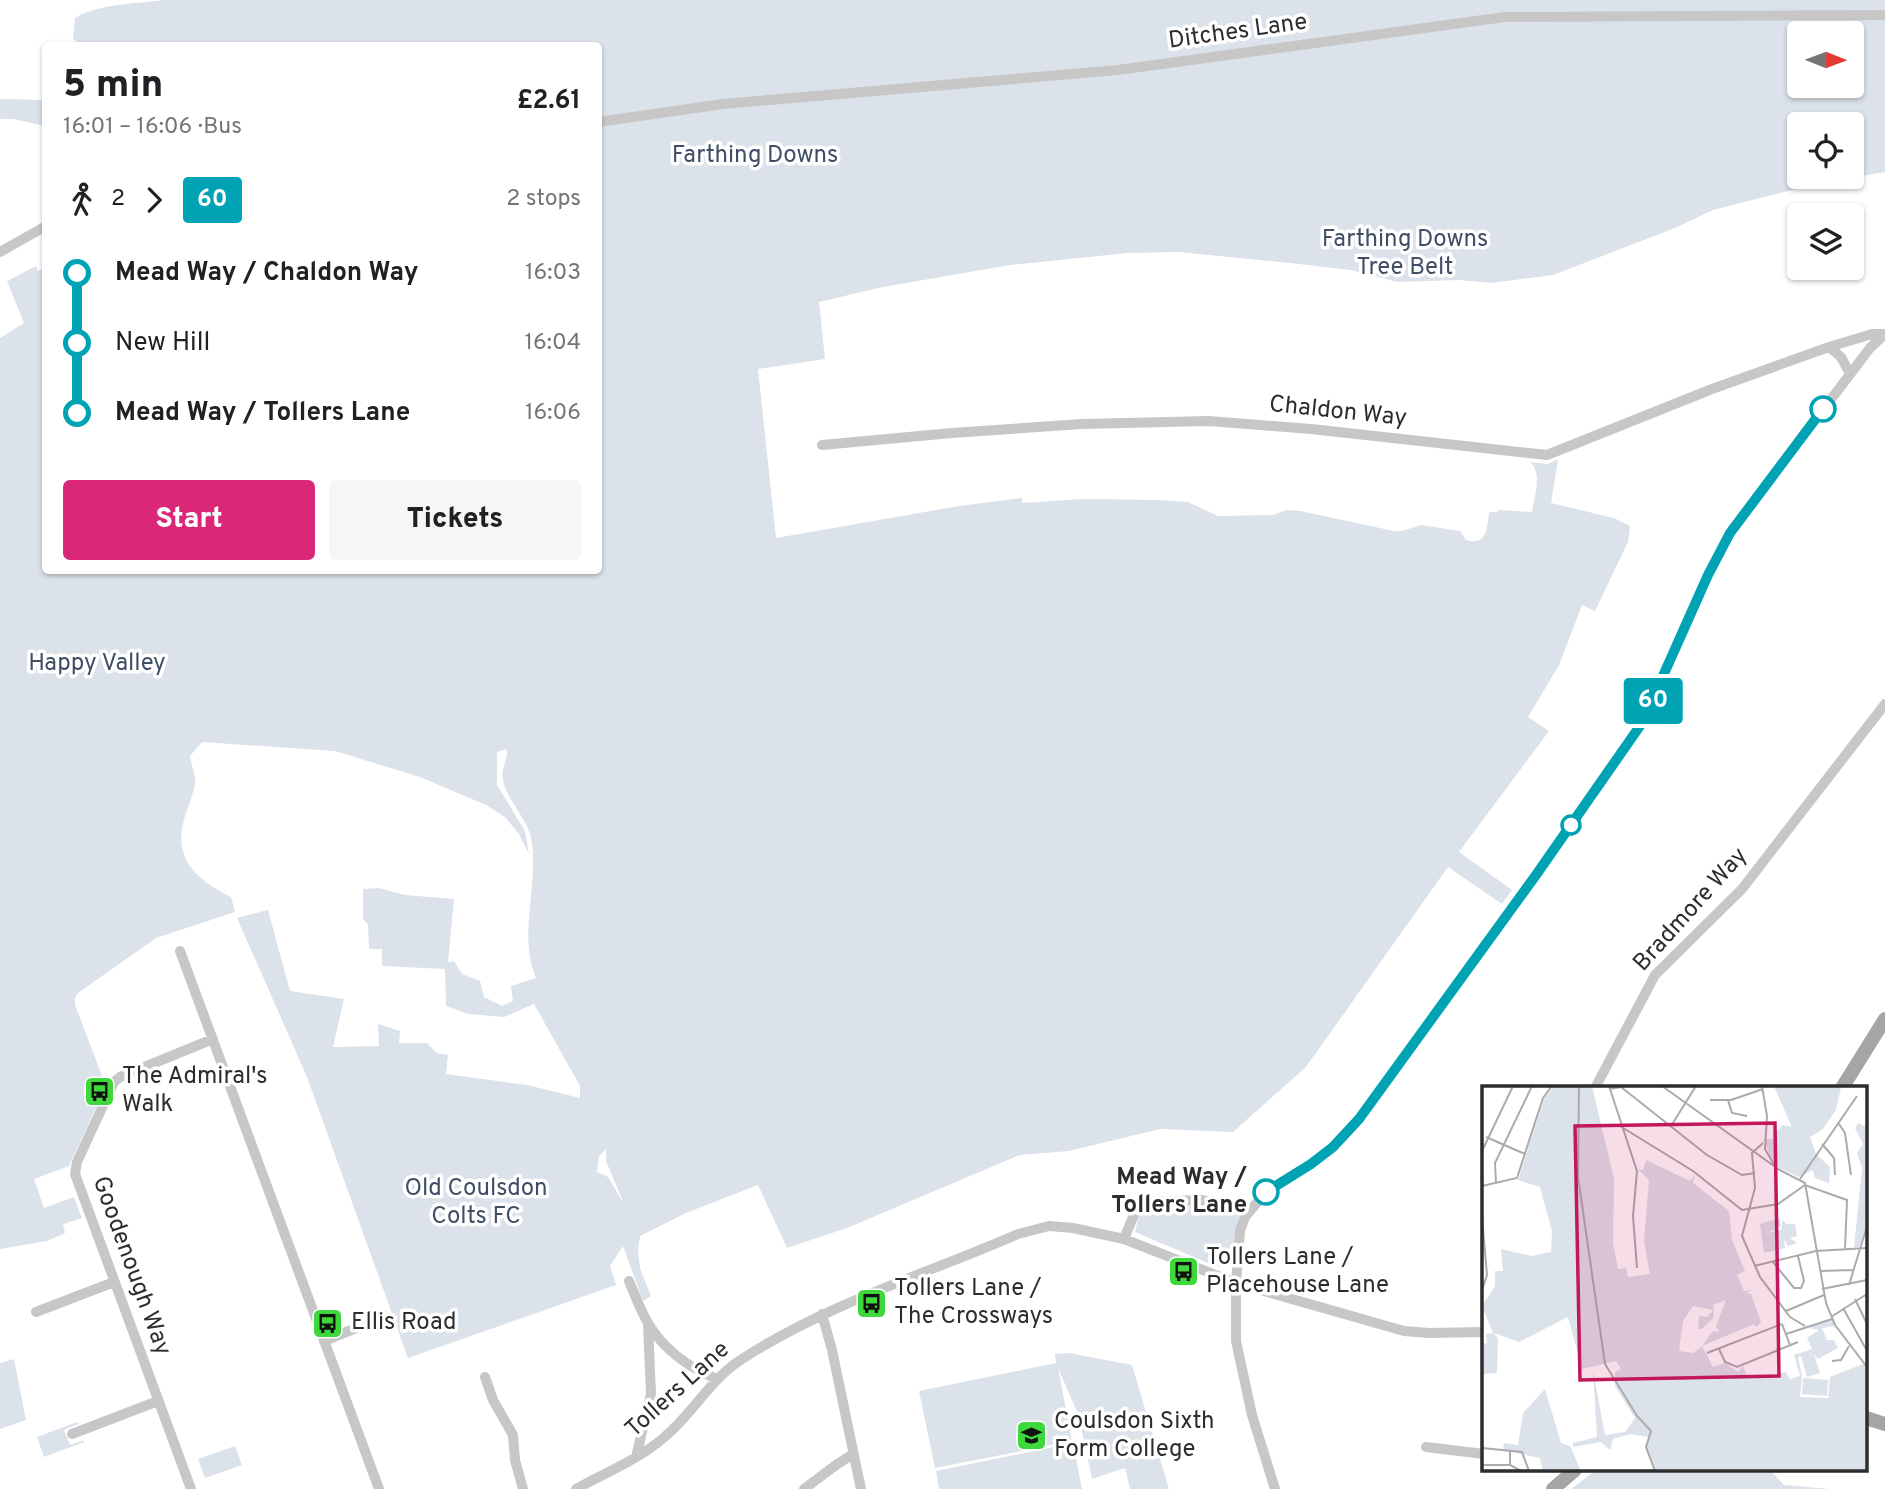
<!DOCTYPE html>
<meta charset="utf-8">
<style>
:root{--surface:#fff;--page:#f6f6f6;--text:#202124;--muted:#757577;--accent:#db2777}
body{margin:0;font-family:Overpass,sans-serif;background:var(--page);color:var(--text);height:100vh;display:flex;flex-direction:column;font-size:26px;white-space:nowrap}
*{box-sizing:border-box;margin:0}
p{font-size:23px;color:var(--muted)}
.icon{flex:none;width:38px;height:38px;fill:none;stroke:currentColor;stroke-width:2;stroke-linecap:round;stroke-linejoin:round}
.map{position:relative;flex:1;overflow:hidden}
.details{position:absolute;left:42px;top:42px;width:560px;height:532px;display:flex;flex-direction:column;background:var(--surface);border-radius:7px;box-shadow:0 2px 5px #0004}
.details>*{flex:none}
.badge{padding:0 14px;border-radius:5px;font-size:24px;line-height:46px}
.needle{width:46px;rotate:91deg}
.tools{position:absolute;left:1787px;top:21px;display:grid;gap:14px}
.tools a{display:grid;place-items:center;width:77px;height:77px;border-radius:7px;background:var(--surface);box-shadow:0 2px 5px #0004;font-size:35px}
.map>.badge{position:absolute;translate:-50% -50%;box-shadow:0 0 0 4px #fff}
.legs{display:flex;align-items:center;gap:10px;height:77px;padding:0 21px;font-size:23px}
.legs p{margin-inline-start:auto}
.head{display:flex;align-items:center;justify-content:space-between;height:119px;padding:0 21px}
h1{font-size:38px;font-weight:800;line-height:52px}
.button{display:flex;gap:14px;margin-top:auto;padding:14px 21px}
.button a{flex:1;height:80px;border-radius:7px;background:var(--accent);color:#fff;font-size:28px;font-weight:800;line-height:80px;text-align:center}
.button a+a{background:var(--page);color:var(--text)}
ul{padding:0 21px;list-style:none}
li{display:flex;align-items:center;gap:24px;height:70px;font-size:26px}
li i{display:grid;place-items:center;width:10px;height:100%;margin:0 9px;background:currentColor}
li i::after{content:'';width:18px;height:18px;margin:-9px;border:5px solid;border-radius:50%;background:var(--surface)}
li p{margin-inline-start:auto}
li:first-child i{background:linear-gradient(#0000 50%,currentColor 0)}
li:last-child i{background:linear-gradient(currentColor 50%,#0000 0)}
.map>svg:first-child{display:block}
.green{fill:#dce2ea;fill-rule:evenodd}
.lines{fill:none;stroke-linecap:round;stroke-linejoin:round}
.minor{stroke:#c7c7c7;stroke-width:10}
.major{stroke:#a5a5a5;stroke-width:14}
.line-1-casing{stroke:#fff;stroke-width:16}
.line-1{stroke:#00a3b4;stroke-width:10}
.stop-1-dot{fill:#fff;stroke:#00a3b4;stroke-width:3.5}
.labels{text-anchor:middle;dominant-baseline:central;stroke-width:7;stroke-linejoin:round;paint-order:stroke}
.street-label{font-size:24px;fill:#2d2d2d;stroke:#fff}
.park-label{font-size:24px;fill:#3e4e65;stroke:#fff}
.poi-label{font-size:24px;fill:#2d2d2d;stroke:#fff;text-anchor:start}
.stop-label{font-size:24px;font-weight:bold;fill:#2d2d2d;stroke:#fff;text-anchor:end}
.inset-road{fill:none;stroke:#ababab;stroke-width:2}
.view{fill:#c2185b;fill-opacity:0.15;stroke:#c2185b;stroke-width:3.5}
.inset-edge{fill:none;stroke:#2d2d2d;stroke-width:3.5}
</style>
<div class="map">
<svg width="1885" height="1489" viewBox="0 0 1885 1489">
<rect width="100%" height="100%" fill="#fff"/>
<!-- green -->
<path class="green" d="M164 0H1885V172L1815 184 1713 210 1675 228 1553 275 1491 283 1459 280 1397 282 1351 270 1290 263 1178 252 1128 253 1010 265 883 287 819 302 825 359 758 369 776 538 959 506 1022 498V503L1083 499 1159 500 1188 502 1218 516 1272 515 1287 510 1300 511 1394 531H1402L1421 525 1460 531 1466 540C1487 546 1487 529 1489 512H1498V510L1532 512C1534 497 1543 473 1530 462L1548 464 1558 459 1551 503 1614 518 1630 526 1628 542 1595 611 1582 605 1559 665 1528 717 1549 731 1459 852 1512 890 1502 904 1448 867 1306 1067 1233 1132 1160 1129 1069 1151 1020 1155 847 1228 787 1248 758 1185 686 1213 640 1236 638 1250 640 1268 651 1296 643 1301 623 1246 610 1266 616 1285 408 1358 307 1077 237 918 268 910 290 991 344 999 333 1047 379 1046 378 1024 400 1031 399 1043H427L437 1053 448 1055 446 1074 527 1085 580 1098V1086L534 1004 504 1017 468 1014 446 1006 445 969 382 966V949H369L368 925 363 919V889L379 888 405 895 454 899 448 962 454 961 462 974 480 981 484 997 502 1006 513 1001 511 986 536 978C518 936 538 888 532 843 529 819 508 803 503 780 500 769 508 760 507 749L497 752V785L525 831 529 854 519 834 505 817 486 805 420 777 335 751 202 742 190 756C191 765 196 775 195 783 193 797 186 810 183 824 174 862 201 882 231 897L235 912 156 938 78 993 75 998V1005L106 1086 69 1166 34 1179 44 1208 74 1197 82 1218 63 1224 65 1233 47 1241 0 1249V338L24 323 7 281 36 266 38 271 45 268 46 570H598V46L81 45 73 39 75 18C100 3 136 4 164 0ZM1799 33H1852V86H1799ZM1799 124H1852V177H1799ZM606 1149V1161L624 1204 608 1177 597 1172 599 1156Z
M0 99 45 100V126L13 119H0Z
M1204 1204 1239 1213 1240 1216 1230 1263 1222 1267 1215 1266 1135 1232 1140 1211 1147 1206Z
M386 1310 390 1322 365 1331 361 1319Z
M1069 1353 1132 1365 1169 1489H1130L1125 1468 1092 1479 1078 1414 1058 1368 1072 1441 935 1468 919 1391 1056 1363 1055 1354Z
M14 1359 26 1420 0 1429V1363Z
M77 1422 78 1424 64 1430 70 1445 83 1440 84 1442 44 1457 37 1437Z
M1073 1443 1082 1489H939L936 1471Z
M235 1446 242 1465 205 1478 198 1459Z
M1596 1470H1770L1784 1485 1830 1489H1571Z"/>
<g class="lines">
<!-- minor -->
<path class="minor" d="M598 122 723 104 1118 70 1505 17 1885 15
M0 252 46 226
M1829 347 1841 357 1850 374
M822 445 952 433 1082 424 1209 421 1311 429 1547 455 1712 389 1829 347 1872 334H1885
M180 951 379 1489
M1595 1088 1655 975 1742 889 1885 704
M1124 1239 1138 1205 1145 1202 1201 1200 1221 1203 1249 1212
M629 1281C635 1295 640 1310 648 1323 663 1349 689 1368 717 1379
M36 1312 114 1282
M822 1314 832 1350 861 1489
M324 1341 361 1326
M485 1377 493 1400 513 1435 515 1460 523 1489
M72 1434 158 1401
M1426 1447 1484 1454
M636 1457 651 1394 648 1323
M191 1489 75 1174 77 1162 114 1082 120 1077 213 1039
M576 1489C608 1471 645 1457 671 1431 696 1408 712 1378 742 1359 827 1304 926 1274 1018 1234L1049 1226 1073 1228 1124 1239 1236 1283 1404 1331 1429 1333 1484 1332
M804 1489 836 1465 853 1454
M1275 1489 1252 1415 1236 1341V1283L1240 1231 1245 1217 1266 1192 1311 1165 1333 1148 1359 1119 1536 875 1641 723 1708 575 1730 532 1870 348 1885 334"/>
<!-- major -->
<path class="major" d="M1842 1088 1885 1019
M1866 1418 1885 1424
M1553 1489 1575 1470"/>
</g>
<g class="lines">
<defs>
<path id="line-1" d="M1266 1192 1311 1164 1333 1147 1359 1119 1536 875 1642 723 1708 575 1730 533 1823 409"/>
</defs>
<!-- line-1 casing -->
<use href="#line-1" class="line-1-casing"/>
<!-- line-1 -->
<use href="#line-1" class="line-1"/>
</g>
<!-- icons -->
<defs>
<symbol id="bus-square" viewBox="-11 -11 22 22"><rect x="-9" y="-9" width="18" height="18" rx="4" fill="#3ed73c" stroke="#fff"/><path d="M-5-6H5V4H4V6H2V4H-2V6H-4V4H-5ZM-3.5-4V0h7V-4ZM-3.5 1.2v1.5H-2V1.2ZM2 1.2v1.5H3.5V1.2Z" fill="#111"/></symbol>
<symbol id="university-square" viewBox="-11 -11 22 22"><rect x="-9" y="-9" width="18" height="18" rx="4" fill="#3ed73c" stroke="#fff"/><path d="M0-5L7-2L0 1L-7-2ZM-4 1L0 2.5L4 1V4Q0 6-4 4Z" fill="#111"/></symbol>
</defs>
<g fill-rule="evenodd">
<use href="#bus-square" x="82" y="1074" width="35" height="35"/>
<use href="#bus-square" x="1166" y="1254" width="35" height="35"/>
<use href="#bus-square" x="854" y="1286" width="35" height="35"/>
<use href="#bus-square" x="310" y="1306" width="35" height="35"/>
<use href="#university-square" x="1014" y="1418" width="35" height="35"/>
</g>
<!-- markers -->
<g class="stop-1-dot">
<circle cx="1823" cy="409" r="12"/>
<circle cx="1571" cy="825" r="9"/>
<circle cx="1266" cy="1192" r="12"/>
</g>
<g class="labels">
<!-- street labels -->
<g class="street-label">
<text transform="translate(1238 32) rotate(-8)">Ditches Lane</text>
<text transform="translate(1338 412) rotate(6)">Chaldon Way</text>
<text transform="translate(1691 910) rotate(-48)">Bradmore Way</text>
<text transform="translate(131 1266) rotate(70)">Goodenough Way</text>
<text transform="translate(678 1390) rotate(-42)">Tollers Lane</text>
</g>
<!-- park labels -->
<g class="park-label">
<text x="755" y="156">Farthing Downs</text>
<text x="1405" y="240">Farthing Downs<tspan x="1405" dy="28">Tree Belt</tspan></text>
<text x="97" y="664">Happy Valley</text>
<text x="476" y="1189">Old Coulsdon<tspan x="476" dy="28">Colts FC</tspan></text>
</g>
<!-- poi labels -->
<g class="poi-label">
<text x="122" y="1077">The Admiral's<tspan x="122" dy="28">Walk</tspan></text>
<text x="1206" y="1258">Tollers Lane /<tspan x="1206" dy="28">Placehouse Lane</tspan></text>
<text x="894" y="1289">Tollers Lane /<tspan x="894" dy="28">The Crossways</tspan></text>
<text x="351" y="1323">Ellis Road</text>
<text x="1054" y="1422">Coulsdon Sixth<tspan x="1054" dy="28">Form College</tspan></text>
</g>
<!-- stop labels -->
<g class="stop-label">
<text x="1247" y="1178">Mead Way /<tspan x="1247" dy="28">Tollers Lane</tspan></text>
</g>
</g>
<!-- overview -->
<g transform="translate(1482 1086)">
<rect width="385" height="385" fill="#fff"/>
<path d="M72 0H110L132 93 131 157 136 183 144 182 146 191 168 188 162 155 167 94 156 83 161 84 164 74 208 95 213 89 211 97 247 125 250 154 263 185 255 189 262 205 271 204 264 207 269 208 279 236 275 241 272 238 220 260 231 245 237 246 234 240 244 214 231 219 232 231 220 243H216L217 230 225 231 231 224 211 220 201 235 197 265 211 267 220 260 231 281 243 277 256 286 261 280 266 292 304 286 308 293 318 290 312 269 330 263 325 252 337 244 324 241 350 234 353 240 340 242 345 254H352L356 262 336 273 332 268 338 287 325 291 319 270 316 271 320 291 318 311 346 312 348 291 381 278 385 283V385H173L164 361 167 351 148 348 131 353 128 364 119 356 91 361V357L115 351 111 284 123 349 143 346 153 332 133 300V286L139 283 134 275 100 283 86 231 37 256 12 247 16 253 15 287 0 288V258L5 257 4 248 11 247 0 220 13 200V185H21L19 163 49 170 69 166 70 145 58 101 36 94 62 13ZM292 0H365L359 1 354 24 340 44 328 51 334 68 348 81 347 97 333 92 331 84 317 91 297 82 288 70 282 53H290L300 39 308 40V45L309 39ZM385 31V136L377 161 372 162 380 82 375 67 381 58 373 42 376 37 384 41ZM298 132 299 141 293 139 294 143 283 147 299 144 301 133 304 138H313L315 150 308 152 315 157 306 160 302 153 303 162 282 167 278 138ZM321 292 346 294 345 310 320 308ZM63 303 79 357 88 360 99 385H61L58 372 21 364 22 357 36 359 41 327Z" fill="#dce2ea"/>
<path class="inset-road" d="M97 0 96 91 123 278 155 330 169 345 164 361 173 385M127 0 155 85 151 130 155 182M180 0 292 80M280 0 285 30 283 63 294 82 323 97 344 217 353 239 385 281M128 3 139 1 225 69 260 89 273 87M228 14H249L281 3M246 14 250 27 265 30M357 38 363 47 369 89M138 40 211 85 260 124 296 118 323 99 365 114 363 163M189 40 214 0M4 51 43 68M281 57 270 67 273 102 260 150 278 191 308 231 323 240M340 58 352 72 353 89M1 63 31 0M318 93 375 10M14 97 13 77 50 0M0 100 35 92 61 12 70 0M0 131 5 189 0 204M291 176 312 202H319L322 195 316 170M272 180 334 165 385 162M338 185 371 184M367 199 385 140M340 203 385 194M373 213 385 238M361 222 384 263M304 225 342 209M349 231 385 208M300 238 308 259M304 248 350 233M237 263 243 276 255 281 316 256M225 267 300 238M350 275 359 274 367 260M0 362 40 366 47 385M28 365V379L39 385M0 379H27"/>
<path class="view" d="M293 37 297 290 98 294 93 40Z"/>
<rect width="385" height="385" class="inset-edge"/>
</g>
</svg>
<div class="tools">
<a><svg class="needle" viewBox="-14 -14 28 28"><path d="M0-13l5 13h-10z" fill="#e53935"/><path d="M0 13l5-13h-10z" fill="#757577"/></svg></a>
<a><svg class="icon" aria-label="locate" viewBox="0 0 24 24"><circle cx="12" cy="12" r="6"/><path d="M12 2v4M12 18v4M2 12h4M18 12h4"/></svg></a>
<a><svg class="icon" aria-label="layers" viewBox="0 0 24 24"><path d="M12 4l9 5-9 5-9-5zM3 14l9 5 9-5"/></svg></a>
</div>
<b class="badge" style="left:1653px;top:701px;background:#00a3b4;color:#fff">60</b>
<section class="details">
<div class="head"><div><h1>5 min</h1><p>16:01 – 16:06 · Bus</p></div><b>£2.61</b></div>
<div class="legs"><svg class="icon" aria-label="walk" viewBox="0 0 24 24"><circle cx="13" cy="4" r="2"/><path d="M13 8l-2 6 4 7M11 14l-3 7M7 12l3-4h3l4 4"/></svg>2<svg class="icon" aria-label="forward" viewBox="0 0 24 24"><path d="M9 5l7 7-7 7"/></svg><b class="badge" style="background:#00a3b4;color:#fff">60</b><p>2 stops</p></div>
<ul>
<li><i style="color:#00a3b4"></i><b>Mead Way / Chaldon Way</b><p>16:03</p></li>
<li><i style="color:#00a3b4"></i><span>New Hill</span><p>16:04</p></li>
<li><i style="color:#00a3b4"></i><b>Mead Way / Tollers Lane</b><p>16:06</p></li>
</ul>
<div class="button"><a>Start</a><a>Tickets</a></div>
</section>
</div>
